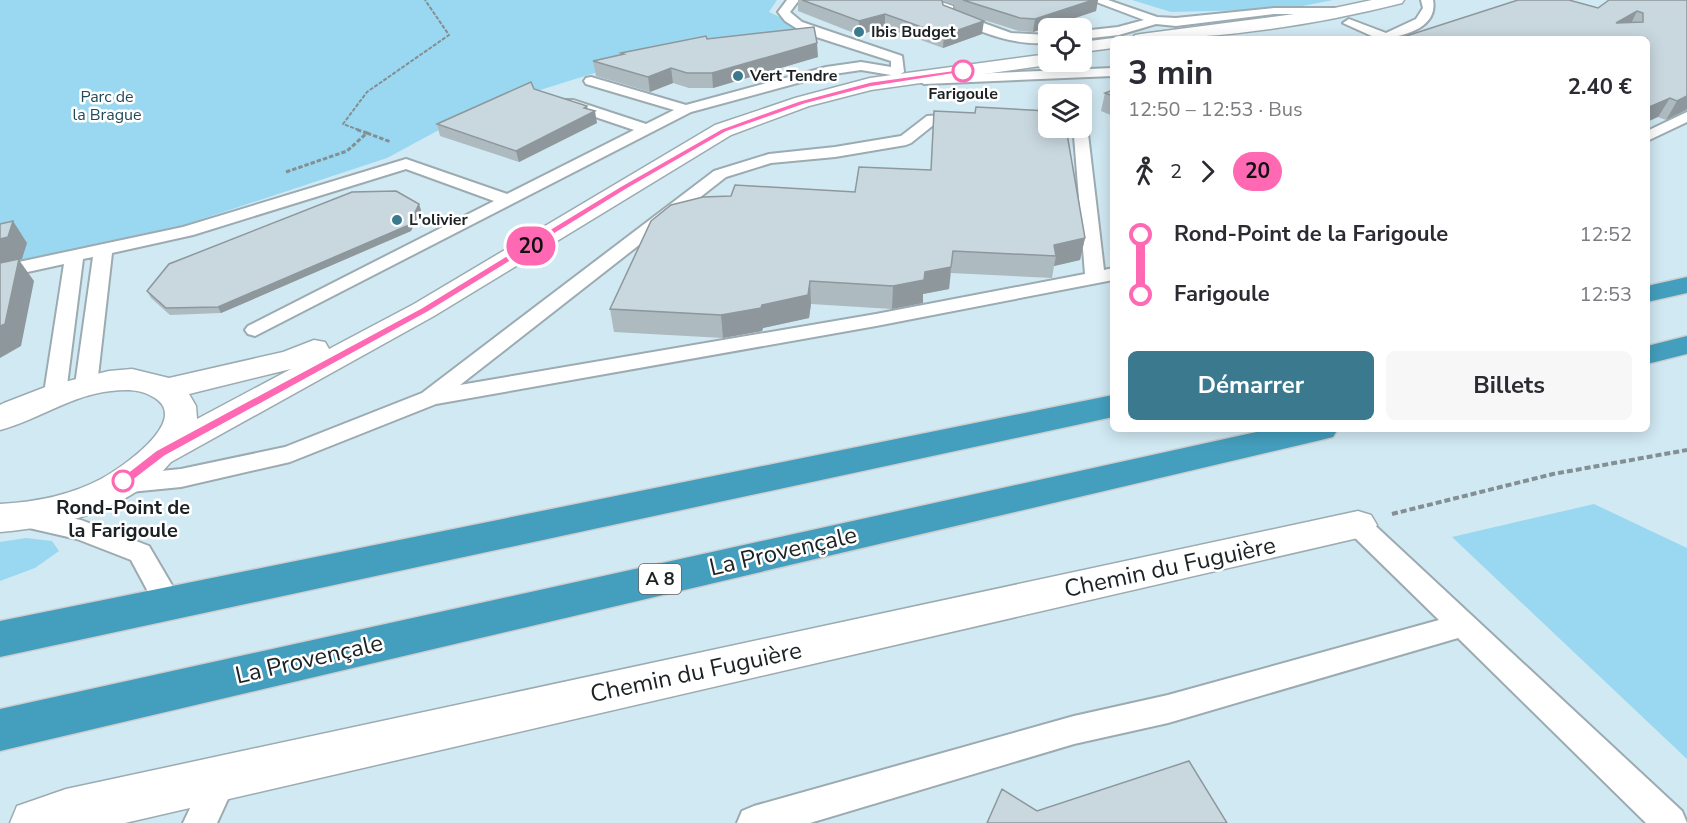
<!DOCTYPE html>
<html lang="fr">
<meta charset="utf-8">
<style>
:root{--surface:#fff;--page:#f7f7f7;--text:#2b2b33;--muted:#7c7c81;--accent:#3b798f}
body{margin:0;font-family:"Nunito Sans",sans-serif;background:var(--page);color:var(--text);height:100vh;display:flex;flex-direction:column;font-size:22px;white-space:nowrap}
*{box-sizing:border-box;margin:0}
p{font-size:20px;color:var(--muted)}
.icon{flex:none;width:33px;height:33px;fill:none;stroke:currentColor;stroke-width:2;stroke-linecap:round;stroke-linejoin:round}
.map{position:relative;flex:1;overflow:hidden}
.side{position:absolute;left:1110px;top:36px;width:540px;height:396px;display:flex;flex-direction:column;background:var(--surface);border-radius:9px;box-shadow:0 3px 15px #0003}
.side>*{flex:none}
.badge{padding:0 12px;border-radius:20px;font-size:21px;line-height:39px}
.controls{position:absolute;left:1038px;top:18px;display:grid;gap:12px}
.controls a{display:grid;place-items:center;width:54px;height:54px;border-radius:9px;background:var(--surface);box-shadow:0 3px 15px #0003;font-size:30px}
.map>.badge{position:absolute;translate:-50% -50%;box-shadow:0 0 0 3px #fff}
.legs{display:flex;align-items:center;gap:9px;height:66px;padding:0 18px;font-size:20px}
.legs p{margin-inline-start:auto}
.head{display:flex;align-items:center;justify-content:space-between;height:102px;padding:0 18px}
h1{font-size:33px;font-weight:700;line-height:45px}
.cta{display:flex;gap:12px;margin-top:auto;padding:12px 18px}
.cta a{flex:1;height:69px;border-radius:9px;background:var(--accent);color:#fff;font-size:24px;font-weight:700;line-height:69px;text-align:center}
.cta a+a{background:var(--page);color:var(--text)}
ul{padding:0 18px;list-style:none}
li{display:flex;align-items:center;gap:21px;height:60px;font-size:22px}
li i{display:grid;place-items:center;width:9px;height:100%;margin:0 8px;background:currentColor}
li i::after{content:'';width:15px;height:15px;margin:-8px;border:4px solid;border-radius:50%;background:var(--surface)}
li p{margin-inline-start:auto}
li:first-child i{background:linear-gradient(#0000 50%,currentColor 0)}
li:last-child i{background:linear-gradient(currentColor 50%,#0000 0)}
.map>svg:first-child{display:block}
.built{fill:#d1e9f3;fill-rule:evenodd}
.green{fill:#99d8f0}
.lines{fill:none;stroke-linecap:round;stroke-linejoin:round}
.lane-casing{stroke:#9cabb1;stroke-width:4}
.street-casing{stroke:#9cabb1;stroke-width:3}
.secondary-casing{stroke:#9cabb1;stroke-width:3}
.highway-casing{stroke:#cdcecf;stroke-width:3}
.path-far2{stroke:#838f93;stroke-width:2;stroke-dasharray:4 1.5;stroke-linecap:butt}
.path-far1{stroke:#838f93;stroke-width:3;stroke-dasharray:4.5 2;stroke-linecap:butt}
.path{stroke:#838f93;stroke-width:4;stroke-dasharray:6 3;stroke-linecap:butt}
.lane{fill:#fff;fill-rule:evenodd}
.street{fill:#fff;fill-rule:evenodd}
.secondary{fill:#fff;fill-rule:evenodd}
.highway{fill:#449fbe;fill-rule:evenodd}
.wall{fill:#adbac0}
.shaded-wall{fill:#8d979c}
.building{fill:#c9d8df;stroke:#8d979c;stroke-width:1.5;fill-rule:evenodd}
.line-1{fill:#ff69b4;stroke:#fff;stroke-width:1.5}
.poi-dot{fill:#3b798f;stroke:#fff;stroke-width:2}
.stop-1-dot{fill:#fff;stroke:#ff69b4;stroke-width:3}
.labels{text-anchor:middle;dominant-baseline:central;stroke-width:5;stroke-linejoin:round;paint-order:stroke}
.far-poi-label{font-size:16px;font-weight:bold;fill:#1c2224;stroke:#fff;text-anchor:start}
.far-stop-label{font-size:16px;font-weight:bold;fill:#1c2224;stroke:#fff}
.far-park-label{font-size:16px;fill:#224b5a;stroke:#fff}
.shield{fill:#fff;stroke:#606466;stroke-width:1.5}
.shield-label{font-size:18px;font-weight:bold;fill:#1c2224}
.stop-label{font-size:20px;font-weight:bold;fill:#1c2224;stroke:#fff}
.near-street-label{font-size:24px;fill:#1c2224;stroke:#fff}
</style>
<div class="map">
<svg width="1687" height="823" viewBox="0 0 1687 823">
<rect width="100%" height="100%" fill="#e3f3f9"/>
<!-- built -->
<path class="built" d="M0 0H1687V823H0ZM1048 28H1082V62H1048ZM1113 39H1647V429H1113ZM1048 94H1082V128H1048Z"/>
<!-- green -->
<path class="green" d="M0 0H777L769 12 826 38 617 66 476 110 387 158 181 226 0 265Z
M1132 0H1333L1287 9 1171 12Z
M1594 504 1687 548V759L1452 537Z
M26 538 52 541 59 551 35 568 0 581V542Z"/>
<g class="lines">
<defs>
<path id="lane" d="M787 0H799L790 12 802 22 902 56 904 72 897 76 861 70 827 75 691 112 255 336 248 334 245 330 248 326 494 201 406 169 193 235 112 253 97 385 94 390 86 392 78 390 75 385 93 257 83 259 66 393 63 398 55 400 47 398 44 393 64 264 0 278V266L183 227 406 159 507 194 634 130 563 106 561 103 563 100H573L646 124 674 110 586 84 584 81 586 78 591 77 686 105 826 67 861 62 891 67V61L804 33 785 21 778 12Z
M918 0H935L953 6V12L1011 33 1048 35V43C1011 46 977 30 943 16V10Z
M1091 0H1108L1157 17 1176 18 1274 8H1347L1353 11 1347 14H1274L1176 26 1156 24 1119 35 1082 39V31L1118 27 1144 20Z
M1421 0H1433C1439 31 1395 39 1373 39L1374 37 1343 23 1349 19 1386 33 1416 19 1423 8Z
M1113 68V76L924 84 917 80 924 76Z
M1687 112V122L1647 141V131Z
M963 114 968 115 970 118 968 121 936 123 911 143 906 145 835 157 771 163 726 177 460 385 876 314 1085 274 1074 136 1060 131 1058 128H1077L1088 134 1104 270 1113 268V280L876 326 436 404 290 462 181 487 120 493 111 490 108 484 111 478 120 475 181 469 285 447 422 393 714 171 769 154 835 147 901 136 927 116Z
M25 509 81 520 149 546 183 604 179 612 169 615 159 612 131 560 77 539 16 525 12 518 16 511Z
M1358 515 1367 518 1682 811 1687 823H1646L1458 638 1168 723 1074 744 810 823H737L742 811 754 806 1074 716 1168 695 1439 620 1349 532 1345 525 1349 518Z
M222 762 234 766 238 777 217 823H183L210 766Z"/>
<path id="street" d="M1358 511 1371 515 1377 525 1371 535 125 823H10L17 806 66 789Z"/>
<path id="secondary" d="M1372 0H1404L1402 3C1315 25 1222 39 1132 39L1135 35 1141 34 1325 10Z
M1113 38 1119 39H1113V48L1082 52V42Z
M1048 54V62H1056L1055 64 871 90 809 106 731 135 434 316 171 462C129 510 60 527 0 532V504C35 502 69 496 101 479 120 469 191 421 155 398 141 389 127 389 111 391 71 395 38 420 0 430V405L4 403 48 386 109 371 132 369 169 378 283 352 314 340 325 342 329 349 414 304 715 125 795 98 870 78ZM291 369 197 419 196 406 189 394Z"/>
<path id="highway" d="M1687 277V293L1647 302V286Z
M1687 336V354L1647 364V346Z
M1113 395V417L0 657V621Z
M1270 429H1338L1333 437 1321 440 0 751V709Z"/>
</defs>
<!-- lane casing -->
<use href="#lane" class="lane-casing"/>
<!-- street casing -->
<use href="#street" class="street-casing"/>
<!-- secondary casing -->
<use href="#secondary" class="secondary-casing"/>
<!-- highway casing -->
<use href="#highway" class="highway-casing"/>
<!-- path-far2 -->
<path class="path-far2" d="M359 130 343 124 367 92 449 35 425 0"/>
<!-- path-far1 -->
<path class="path-far1" d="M367 133 391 142
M286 172 347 151 367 133 355 129"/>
<!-- path -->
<path class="path" d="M1392 514 1553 474 1687 450"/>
<!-- lane -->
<use href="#lane" class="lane"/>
<!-- street -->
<use href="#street" class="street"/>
<!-- secondary -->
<use href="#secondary" class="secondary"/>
<!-- highway -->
<use href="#highway" class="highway"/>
</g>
<!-- wall -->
<path class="wall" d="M798 0H942L943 5 955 10 954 4 942 0H1098L1096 11 1033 32 1019 31 962 13 982 34 943 48 885 27 859 35 798 11Z
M1687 0V111L1686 110 1666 120 1658 117 1598 8Z
M707 39 818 57 713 88H689L673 83 650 92 596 76 593 61 621 55V53Z
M1113 90V116L1101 111 1105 93Z
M588 109 597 123 519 162 440 136 437 124Z
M421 210 411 231 221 313 170 315 151 298 147 291Z
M651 221 1085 238 1080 260 1054 266 1052 278 951 273 949 289 923 294V303L892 309 811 304 809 318 763 328 762 331 723 338 614 332 610 309Z"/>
<!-- shaded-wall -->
<path class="shaded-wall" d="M1093 0H1098L1096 11 1033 32 1035 19Z
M1637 11 1629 28 1616 23Z
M885 14V27L859 35V21Z
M984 21 982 34 943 48 944 35Z
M817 43 818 57 713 88 712 73Z
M671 68 673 83 650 92 648 77Z
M1687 96V108L1686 110 1666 120 1677 101Z
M1670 98 1658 117 1647 122V108Z
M587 106 589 114 595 111 597 123 519 162 516 151Z
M419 204 421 210 411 231 221 313 218 307Z
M13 221 27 243 22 259 19 260 34 281 21 346 0 358V239Z
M1085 238 1080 260 1054 266 1056 256 1054 245Z
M951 267 949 289 923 294V303L892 309 893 286 925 272Z
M810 281 811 304 809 318 763 328 762 331 723 338 721 315 762 305Z"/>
<!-- building -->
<path class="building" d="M802 0H942L943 5 984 21 944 35 885 14 859 21Z
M963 0H1093L1035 19 1020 18Z
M1518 0H1569L1598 8 1609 0H1687V96L1677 101 1670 98 1647 108V39H1397ZM1637 11 1643 13V22L1616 23Z
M814 27 817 43 712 73H687L671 68 648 77 593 61 624 54 621 53 706 36 707 39Z
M1329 37 1337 39H1322Z
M531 82 534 89 587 106 584 108 595 111 516 151 437 124Z
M1113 90V96L1105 93Z
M976 107 1048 111V128H1066L1085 238 1054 245 1056 256 953 251 951 267 925 272 924 280 893 286 810 281 808 295 762 305 761 308 721 315 610 309 651 221 671 205 703 197 731 196 735 185 855 192 859 167 931 170 934 111 975 113Z
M396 191 419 204 409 225 218 307 166 308 147 291 169 264 352 192Z
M13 221 8 237 0 239V224Z
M19 259 5 324 0 326V263Z
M1189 761 1227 823H987L1002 789 1037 811Z"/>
<!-- line-1 -->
<path class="line-1" d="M963 69 965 72 870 87 805 104 726 132 627 189 428 312 165 456 128 484 123 486 117 481 157 450 421 308 621 186 721 129 799 101 870 82Z"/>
<!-- markers -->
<g class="poi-dot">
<circle cx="859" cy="32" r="6"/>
<circle cx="738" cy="76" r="6"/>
<circle cx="397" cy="220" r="6"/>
</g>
<g class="stop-1-dot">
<circle cx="963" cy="71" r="10"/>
<circle cx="123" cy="481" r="10"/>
</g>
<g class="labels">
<!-- far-poi labels -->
<g class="far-poi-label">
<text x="871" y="32">Ibis Budget</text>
<text x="750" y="76">Vert Tendre</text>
<text x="409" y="220">L'olivier</text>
</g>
<!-- far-stop labels -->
<g class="far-stop-label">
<text x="963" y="94">Farigoule</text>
</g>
<!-- far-park labels -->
<g class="far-park-label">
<text x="107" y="97">Parc de<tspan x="107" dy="18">la Brague</tspan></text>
</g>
<!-- shield labels -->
<rect class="shield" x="639" y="564" width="42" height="30" rx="4.5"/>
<g class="shield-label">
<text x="660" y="579">A 8</text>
</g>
<!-- stop labels -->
<g class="stop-label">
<text x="123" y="507">Rond-Point de<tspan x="123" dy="23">la Farigoule</tspan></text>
</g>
<!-- near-street labels -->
<g class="near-street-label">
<text transform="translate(783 551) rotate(-13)">La Provençale</text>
<text transform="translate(1170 567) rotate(-12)">Chemin du Fuguière</text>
<text transform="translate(309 659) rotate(-13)">La Provençale</text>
<text transform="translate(696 672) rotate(-12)">Chemin du Fuguière</text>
</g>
</g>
</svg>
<div class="controls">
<a><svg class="icon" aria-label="locate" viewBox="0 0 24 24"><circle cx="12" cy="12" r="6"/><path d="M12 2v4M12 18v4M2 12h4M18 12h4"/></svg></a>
<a><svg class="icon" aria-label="layers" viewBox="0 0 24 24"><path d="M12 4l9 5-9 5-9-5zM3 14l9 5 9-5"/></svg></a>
</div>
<b class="badge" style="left:531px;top:246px;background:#ff69b4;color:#111">20</b>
<section class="side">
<div class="head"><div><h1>3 min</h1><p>12:50 – 12:53 · Bus</p></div><b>2.40 €</b></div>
<div class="legs"><svg class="icon" aria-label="walk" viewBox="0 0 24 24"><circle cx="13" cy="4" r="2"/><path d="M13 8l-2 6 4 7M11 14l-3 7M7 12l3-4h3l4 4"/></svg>2<svg class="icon" aria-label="forward" viewBox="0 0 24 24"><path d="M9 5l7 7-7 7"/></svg><b class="badge" style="background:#ff69b4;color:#111">20</b></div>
<ul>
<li><i style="color:#ff69b4"></i><b>Rond-Point de la Farigoule</b><p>12:52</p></li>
<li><i style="color:#ff69b4"></i><b>Farigoule</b><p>12:53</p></li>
</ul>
<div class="cta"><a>Démarrer</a><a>Billets</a></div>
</section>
</div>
